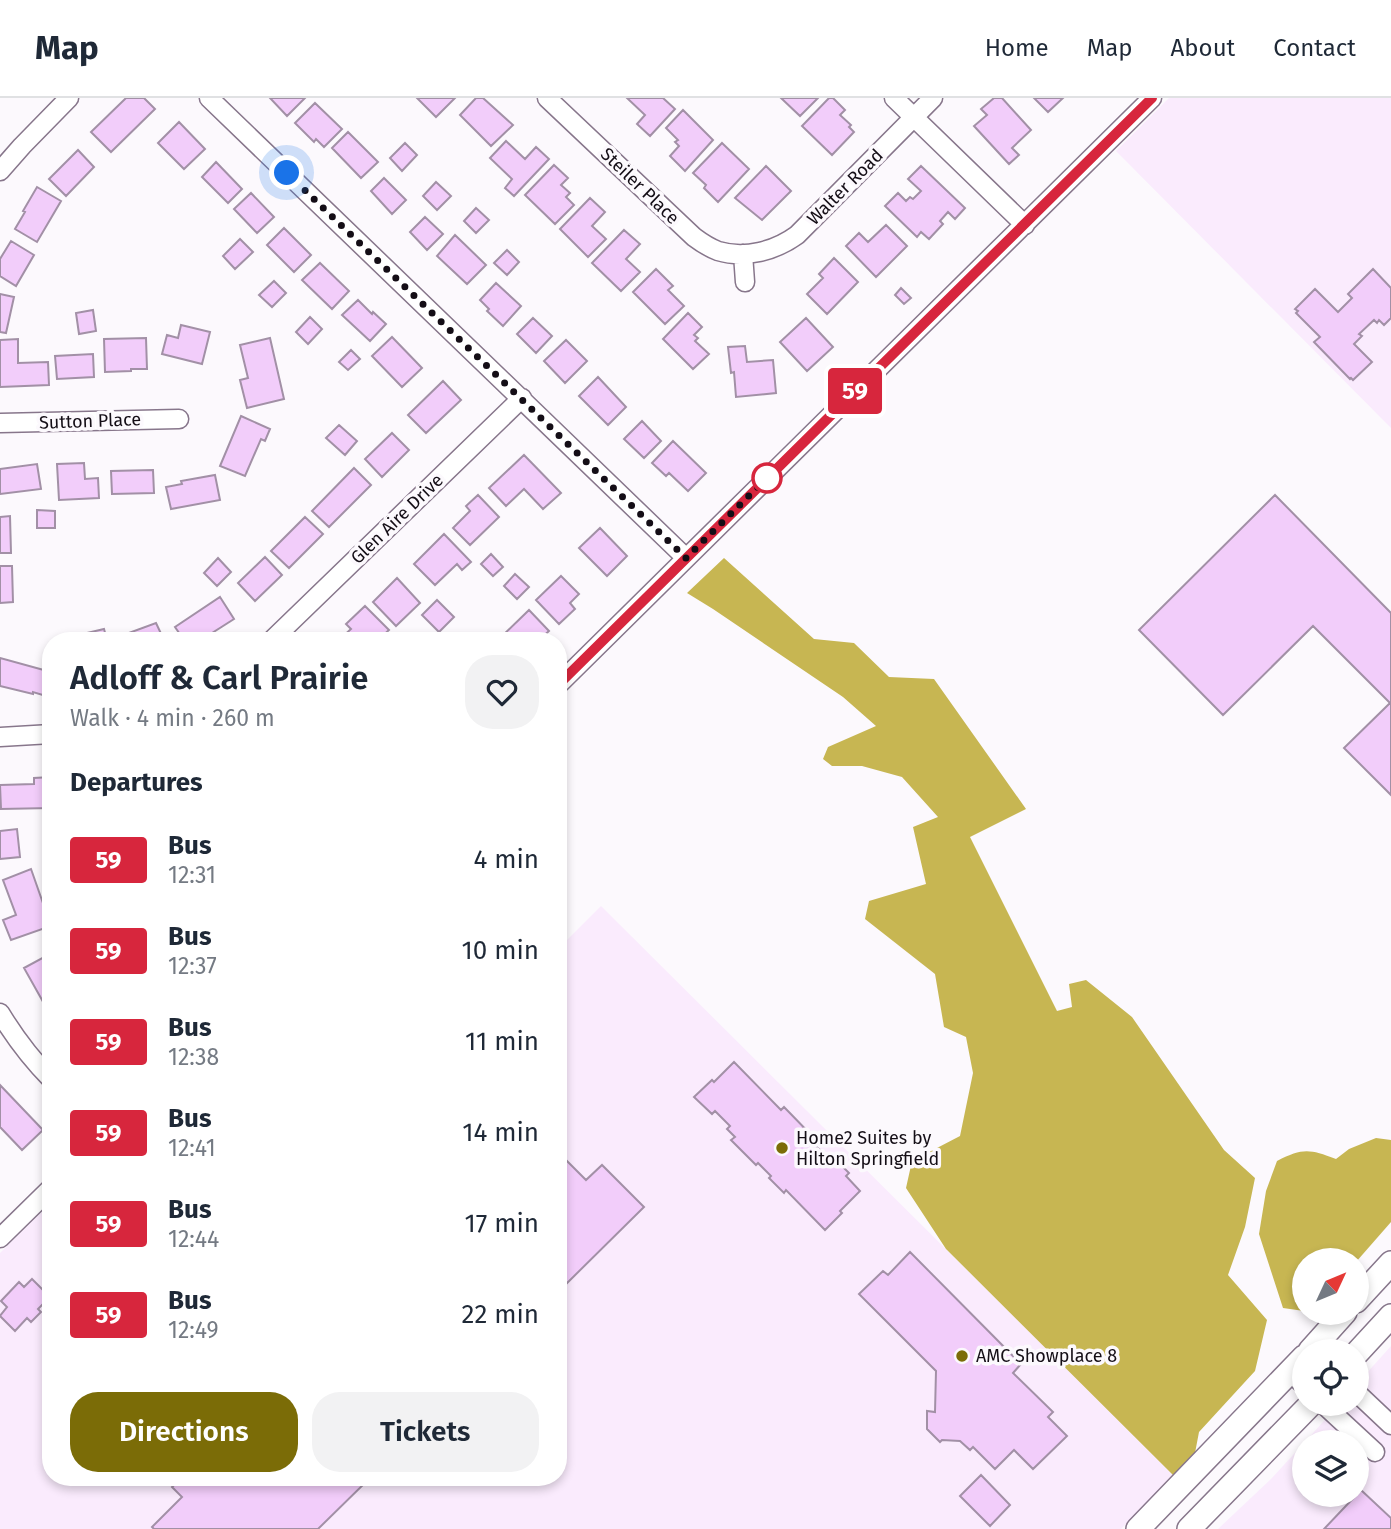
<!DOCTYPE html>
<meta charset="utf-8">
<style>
:root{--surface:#fff;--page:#f2f2f3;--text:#1f2937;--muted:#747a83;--line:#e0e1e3;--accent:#7b6c07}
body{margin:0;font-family:"Fira Sans",sans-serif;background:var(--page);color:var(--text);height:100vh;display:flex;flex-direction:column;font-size:26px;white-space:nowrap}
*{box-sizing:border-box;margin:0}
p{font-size:23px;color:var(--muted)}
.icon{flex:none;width:38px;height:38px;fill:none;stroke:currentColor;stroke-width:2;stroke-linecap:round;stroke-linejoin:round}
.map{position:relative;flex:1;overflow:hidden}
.side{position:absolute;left:42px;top:534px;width:525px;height:854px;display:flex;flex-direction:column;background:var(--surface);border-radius:28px;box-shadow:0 4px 10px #0003}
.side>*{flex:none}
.badge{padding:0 14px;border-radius:5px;font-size:24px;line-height:46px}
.needle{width:46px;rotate:46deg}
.buttons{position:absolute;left:1292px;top:1150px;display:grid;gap:14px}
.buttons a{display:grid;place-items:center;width:77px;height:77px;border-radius:50%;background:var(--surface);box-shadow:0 4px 10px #0003;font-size:35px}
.you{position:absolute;width:35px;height:35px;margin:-18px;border:5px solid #fff;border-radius:50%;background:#1a73e8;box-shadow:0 0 0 10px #1a73e833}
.map>.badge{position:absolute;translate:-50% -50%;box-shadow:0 0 0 4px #fff}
h2{padding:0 28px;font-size:26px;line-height:63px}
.round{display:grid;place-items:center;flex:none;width:74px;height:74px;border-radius:28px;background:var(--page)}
.overview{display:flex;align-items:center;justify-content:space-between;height:119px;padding:0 28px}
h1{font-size:33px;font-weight:600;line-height:52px}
.cta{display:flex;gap:14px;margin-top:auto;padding:14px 28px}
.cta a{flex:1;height:80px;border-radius:28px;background:var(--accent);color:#fff;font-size:28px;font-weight:600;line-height:80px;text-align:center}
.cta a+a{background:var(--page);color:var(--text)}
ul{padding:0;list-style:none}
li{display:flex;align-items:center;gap:21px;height:91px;padding:0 28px}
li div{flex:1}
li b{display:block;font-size:26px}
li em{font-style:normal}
li .badge{min-width:77px;font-weight:700;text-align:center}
header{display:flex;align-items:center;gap:42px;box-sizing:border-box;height:98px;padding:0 35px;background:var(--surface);border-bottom:2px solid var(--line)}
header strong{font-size:33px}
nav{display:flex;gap:38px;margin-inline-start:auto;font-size:24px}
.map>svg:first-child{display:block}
.built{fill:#faebfd}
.forest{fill:#c7b652}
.building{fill:#f2cdfa;stroke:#a290a6;stroke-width:2}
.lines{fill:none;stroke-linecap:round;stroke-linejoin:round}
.minor-casing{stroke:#87768b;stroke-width:21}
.major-casing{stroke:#87768b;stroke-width:26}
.minor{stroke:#fff;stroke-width:18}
.major{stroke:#fff;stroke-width:23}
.line-casing{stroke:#fff;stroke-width:16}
.line{stroke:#d7263d;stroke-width:10}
.walk{stroke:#140e16;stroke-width:7;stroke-dasharray:0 12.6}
.stop-dot{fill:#fff;stroke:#d7263d;stroke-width:3.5}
.poi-dot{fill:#7b6c07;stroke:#fcf9fd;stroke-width:2.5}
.labels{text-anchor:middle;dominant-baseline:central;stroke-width:7;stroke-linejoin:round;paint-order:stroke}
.street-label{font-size:18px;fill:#140e16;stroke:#fcf9fd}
.poi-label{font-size:18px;fill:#140e16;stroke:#fcf9fd;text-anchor:start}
</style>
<header>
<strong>Map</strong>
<nav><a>Home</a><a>Map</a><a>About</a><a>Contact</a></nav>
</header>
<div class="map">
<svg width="1391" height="1431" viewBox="0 0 1391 1431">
<rect width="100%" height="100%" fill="#fcf9fd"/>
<!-- built -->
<path class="built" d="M1169 0H1391V330L1116 53Z
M601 808 1173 1377 1121 1431H0V1155L51 1105V1379H558V851Z
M1391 1248V1431H1218L1271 1381 1304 1345V1396H1356V1344H1305L1339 1306H1356V1287Z"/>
<!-- forest -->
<path class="forest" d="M724 460 814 541 854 545 889 579 934 581 1026 711 970 739 1057 913 1072 909 1069 886 1086 882 1132 919 1224 1052 1255 1080 1245 1129 1228 1177 1267 1222 1255 1273 1199 1334 1195 1355 1173 1377 946 1151 906 1090 912 1063 960 1038 973 975 966 939 944 929 935 876 865 821 869 803 926 786 913 729 938 719 902 679 862 668H832L823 661 828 649 876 628 843 599 713 511 687 495Z
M1376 1040 1391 1042V1124L1356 1164V1162H1304V1213L1283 1210 1259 1136 1266 1093 1277 1063C1303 1050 1309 1051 1336 1061L1349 1051Z"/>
<!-- building -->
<path class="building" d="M126 0H144L155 11 111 54 91 34Z
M270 0H305L287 18Z
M417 0H455L436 19Z
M476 0H483L513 27 491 48 460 17Z
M627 0H663L675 11 650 38 637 26 645 17Z
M781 0H818L800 18Z
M829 0H833L845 12 840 17 851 27 849 29 854 34 832 57 802 28Z
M994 0H1002L1031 32 1012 50 1019 57 1009 66 974 28 987 17 981 11Z
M1034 0H1063L1048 14Z
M315 5 342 31 324 49 316 41 314 44 295 25Z
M683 12 713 42 685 73 670 58 679 48 675 44 678 42 666 30Z
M179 24 205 51 184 71 158 45Z
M348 34 378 64 361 80 332 50Z
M506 43 525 61 536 49 549 61 514 98 505 90 512 81 490 60Z
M405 45 417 57 402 73 390 60Z
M722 45 749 71 718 104 704 90 706 87 693 75Z
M78 52 94 69 66 98 49 81Z
M216 64 242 91 228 105 202 79Z
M554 67 568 80 561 87 570 95 566 99 574 107 555 126 525 97Z
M766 68 791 93 762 122 735 100Z
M921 68 965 110 955 121 948 114 940 123 943 126 929 141 921 134 917 139 885 108 898 95 906 103 910 99 913 101 921 93 908 81Z
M384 80 406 102 392 116 371 93Z
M436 84 451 98 437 112 423 98Z
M37 89 61 103 37 144 15 131 25 114 23 113Z
M251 95 274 119 257 135 234 111Z
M590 100 605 114 592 128 606 141 588 159 560 131Z
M476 110 489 122 476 135 464 123Z
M425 119 443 136 427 152 410 134Z
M886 127 907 148 876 179 846 148 859 135 868 144Z
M284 130 311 157 294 174 267 147Z
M624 132 640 146 626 161 640 174 621 193 592 165Z
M455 137 486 167 467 186 437 158Z
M240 141 253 154 235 171 223 158Z
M11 143 34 157 16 188 0 178V161Z
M507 152 519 164 507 177 494 165Z
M834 160 858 184 827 216 807 196 823 180 819 176Z
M320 165 349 193 332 211 302 182Z
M656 171 673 188 668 192 684 208 665 226 633 194Z
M1373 171 1391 190V220L1384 227 1379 222 1377 225 1374 222 1359 236 1362 238 1354 246 1372 264 1353 282 1351 280 1350 281 1314 244 1320 239 1296 215 1298 213 1295 211 1315 191 1338 214 1352 200 1348 196Z
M274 183 286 195 272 209 259 197Z
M496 185 521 208 503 228 487 213 489 211 480 202Z
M901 190 911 200 904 206 895 197Z
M0 196 14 199 6 235 0 234Z
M358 202 372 216 373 214 386 226 370 243 342 217Z
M93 212 96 233 79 236 76 215Z
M688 215 702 229 694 237 698 240 695 243 709 256 693 271 663 241Z
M310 219 322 231 308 246 296 234Z
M533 220 552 238 536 255 517 236Z
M806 220 833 249 807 273 780 244Z
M181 227 210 234 202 266 162 256 167 237 178 240Z
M392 239 422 270 402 289 372 258Z
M146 240 147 271H131V273L105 274 104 241Z
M270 240 284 301 247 310 240 282 248 280 240 247Z
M18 241V265L48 264 49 287 0 289V242Z
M566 242 587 263 565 285 544 263Z
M745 248 747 264 773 262 776 295 736 299 734 274 731 275 728 249Z
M351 252 360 261 348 272 339 264Z
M93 256 94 279 57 281 55 258Z
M598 279 626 309 608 327 579 298Z
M443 283 461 302 426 335 408 317Z
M241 318 270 331 265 343 261 341 245 378 220 368Z
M642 323 661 343 644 360 624 341Z
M339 327 357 343 345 357 326 340Z
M392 335 409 352 382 379 365 361Z
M673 343 706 375 688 393 669 375 666 378 652 365Z
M524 357 561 395 543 411 524 391 506 408 489 390Z
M84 365 85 381 98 380 99 400 59 402 57 366Z
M37 366 41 391 0 396V371Z
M354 370 371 387 329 429 312 413Z
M153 372 154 395 112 396 111 373Z
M215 377 220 402 171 411 166 389 182 386 181 383Z
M478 397 499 419 470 447 453 430 470 413 466 408Z
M1275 397 1391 515V697L1344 650 1390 605 1313 528 1223 617 1139 532Z
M37 412 55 413V430H37Z
M10 418 11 455H0V419Z
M305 419 323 436 289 470 271 453Z
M600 430 627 458 607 478 579 450Z
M444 436 471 464 462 472 457 466 435 487 414 466Z
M491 456 503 469 493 478 481 466Z
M265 459 282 477 255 503 238 485Z
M218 460 231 474 217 488 204 475Z
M0 468H12L13 504 0 505Z
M515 476 529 489 517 501 504 488Z
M561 478 579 496 570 505 575 511 559 526 536 502Z
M397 480 420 505 396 528 373 504Z
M220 499 234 521 201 542H184L175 529Z
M437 502 454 519 439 534 422 517Z
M365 508 389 532 378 542H339L351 531 346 526Z
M529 512 549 533 539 542 532 541 531 542H501L499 541Z
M156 525 164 542H116L115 540Z
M104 531 107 542H89L87 535Z
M0 560 51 574 46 598 33 594V596L0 588Z
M51 679V710L1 711 0 687 34 686V680Z
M17 731 20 759 0 761V733Z
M31 771 51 828 11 842 3 822 16 817 3 782Z
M46 858 51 866V906L46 909 24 870Z
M734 964 781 1012 784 1009 819 1045 816 1048 830 1062 833 1059 849 1075 846 1078 860 1093 840 1113 842 1115 825 1132 786 1092 784 1095 769 1080 771 1078 758 1065 756 1067 731 1042 735 1039 727 1031 730 1028 715 1013 712 1016 694 999 712 982 714 984Z
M0 987 43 1032 22 1052 0 1029Z
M558 1054 586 1082 602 1067 644 1109 558 1194Z
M910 1154 1021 1266 1013 1275 1053 1314 1048 1319 1067 1338 1033 1371 1014 1352 995 1371 973 1349 970 1352 960 1343 942 1342 940 1344 927 1331V1313L935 1314 936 1273 859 1196 883 1173 888 1177Z
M32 1181 50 1199 38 1211 41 1214 31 1224 27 1220 15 1233 0 1218 7 1209 1 1203 19 1184 24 1189Z
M981 1377 1010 1407 990 1428 960 1398Z
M183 1379H371L318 1431H154L152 1429 182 1399 172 1389Z
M1361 1392 1391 1420V1431H1324Z"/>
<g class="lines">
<defs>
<path id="minor" d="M209 0 686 460
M547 0 694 139C702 145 710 150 718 153 745 161 775 153 797 137L933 0
M894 0 1025 127
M0 73 22 48 69 0
M743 156 745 184
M0 325 179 321
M272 542 522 300
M558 587 1152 0
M0 639 51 636
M0 915C14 938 31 961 51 981
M0 1140 51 1090
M1290 1274 1304 1287
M1356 1294 1391 1327
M1323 1306 1375 1354"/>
<path id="major" d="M1356 1203 1391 1165
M1310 1253 1345 1214
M1356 1256 1391 1218
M1138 1431 1304 1259
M1189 1431 1311 1306"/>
</defs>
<!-- minor casing -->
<use href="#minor" class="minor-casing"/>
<!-- major casing -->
<use href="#major" class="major-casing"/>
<!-- minor -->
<use href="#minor" class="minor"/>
<!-- major -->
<use href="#major" class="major"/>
</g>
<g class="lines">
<defs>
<path id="line" d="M558 587 1152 0"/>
</defs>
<!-- line casing -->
<use href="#line" class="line-casing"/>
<!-- line -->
<use href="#line" class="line"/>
<!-- walk -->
<path class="walk" d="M287 75 686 460 767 380"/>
</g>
<!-- markers -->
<circle class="stop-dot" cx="767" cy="380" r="14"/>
<g class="poi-dot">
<circle cx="782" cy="1050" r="7"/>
<circle cx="962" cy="1258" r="7"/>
</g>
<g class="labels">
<!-- street labels -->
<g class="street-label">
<text transform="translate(640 88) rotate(44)">Steiler Place</text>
<text transform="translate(845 89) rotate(-45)">Walter Road</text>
<text transform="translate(90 323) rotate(-2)">Sutton Place</text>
<text transform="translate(397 421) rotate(-44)">Glen Aire Drive</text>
</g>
<!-- poi labels -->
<g class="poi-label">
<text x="796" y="1040">Home2 Suites by<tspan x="796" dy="21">Hilton Springfield</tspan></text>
<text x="976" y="1258">AMC Showplace 8</text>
</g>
</g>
</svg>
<div class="buttons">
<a><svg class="needle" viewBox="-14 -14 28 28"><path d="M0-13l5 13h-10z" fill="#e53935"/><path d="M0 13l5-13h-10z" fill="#747a83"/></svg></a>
<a><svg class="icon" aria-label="locate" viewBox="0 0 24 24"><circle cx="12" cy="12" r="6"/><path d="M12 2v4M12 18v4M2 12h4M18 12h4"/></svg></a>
<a><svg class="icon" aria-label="layers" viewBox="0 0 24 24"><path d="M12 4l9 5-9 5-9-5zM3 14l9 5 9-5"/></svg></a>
</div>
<div class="you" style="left:287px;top:75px"></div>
<b class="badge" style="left:855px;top:293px;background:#d7263d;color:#fff">59</b>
<section class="side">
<div class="overview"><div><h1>Adloff &amp; Carl Prairie</h1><p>Walk · 4 min · 260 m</p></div><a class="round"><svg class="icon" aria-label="heart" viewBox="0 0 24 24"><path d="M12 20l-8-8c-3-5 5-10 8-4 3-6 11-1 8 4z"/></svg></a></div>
<h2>Departures</h2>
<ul>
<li><span class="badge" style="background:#d7263d;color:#fff">59</span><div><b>Bus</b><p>12:31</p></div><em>4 min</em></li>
<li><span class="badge" style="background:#d7263d;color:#fff">59</span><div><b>Bus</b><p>12:37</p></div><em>10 min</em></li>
<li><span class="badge" style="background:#d7263d;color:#fff">59</span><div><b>Bus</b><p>12:38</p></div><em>11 min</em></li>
<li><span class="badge" style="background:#d7263d;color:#fff">59</span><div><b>Bus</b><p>12:41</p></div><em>14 min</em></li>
<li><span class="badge" style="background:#d7263d;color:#fff">59</span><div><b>Bus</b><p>12:44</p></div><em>17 min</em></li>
<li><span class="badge" style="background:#d7263d;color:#fff">59</span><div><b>Bus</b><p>12:49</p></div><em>22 min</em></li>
</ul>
<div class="cta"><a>Directions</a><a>Tickets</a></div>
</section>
</div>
